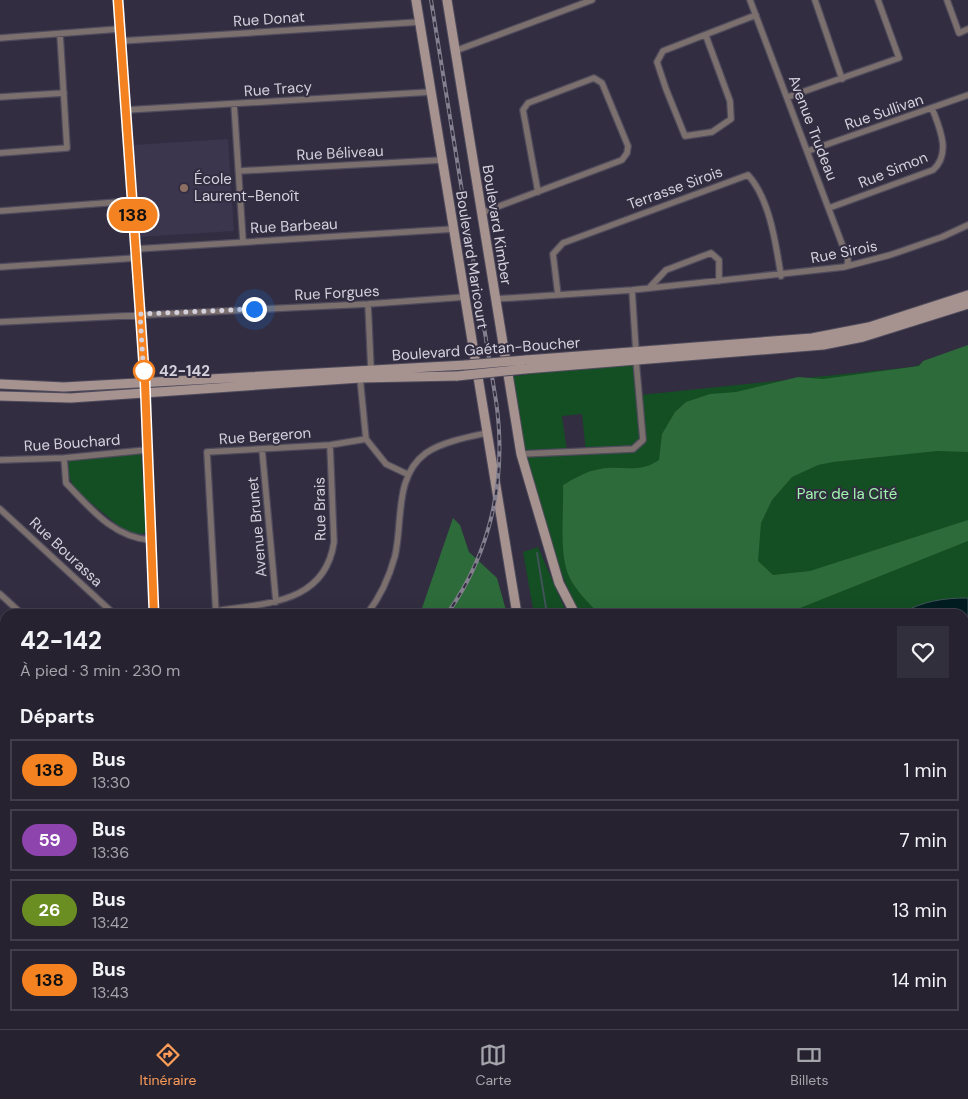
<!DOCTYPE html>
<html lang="fr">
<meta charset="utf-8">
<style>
:root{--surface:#262230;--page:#322f3c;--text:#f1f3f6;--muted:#a4a4ab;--line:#423f4c;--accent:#fe9c58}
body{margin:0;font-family:"DM Sans",sans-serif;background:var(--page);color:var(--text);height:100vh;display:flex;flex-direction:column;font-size:19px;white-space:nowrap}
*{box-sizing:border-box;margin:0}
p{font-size:16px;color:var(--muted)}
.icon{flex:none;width:28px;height:28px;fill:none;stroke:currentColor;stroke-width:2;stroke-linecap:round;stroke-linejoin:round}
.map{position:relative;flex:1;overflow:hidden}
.side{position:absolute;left:0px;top:609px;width:969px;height:421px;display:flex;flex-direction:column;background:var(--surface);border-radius:15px 15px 0 0;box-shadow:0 5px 20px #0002,0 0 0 1px var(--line)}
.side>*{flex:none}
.badge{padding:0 10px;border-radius:16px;font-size:18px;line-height:32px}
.you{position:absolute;width:25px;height:25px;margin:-12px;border:4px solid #fff;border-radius:50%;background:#1a73e8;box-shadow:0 0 0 8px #1a73e833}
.map>.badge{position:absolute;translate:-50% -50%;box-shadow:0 0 0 2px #fff}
h2{padding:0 20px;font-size:19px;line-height:45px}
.round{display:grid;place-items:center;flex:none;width:52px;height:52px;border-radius:0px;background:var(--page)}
.summary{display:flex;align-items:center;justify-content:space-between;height:85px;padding:0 20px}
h1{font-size:24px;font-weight:800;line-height:38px}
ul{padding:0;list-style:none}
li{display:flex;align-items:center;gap:15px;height:62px;margin:0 10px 8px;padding:0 10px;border:2px solid var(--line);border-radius:0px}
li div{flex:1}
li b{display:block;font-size:19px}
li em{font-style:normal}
li .badge{min-width:55px;font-weight:700;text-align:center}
.menu{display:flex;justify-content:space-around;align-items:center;height:70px;border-top:1px solid var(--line);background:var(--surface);font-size:14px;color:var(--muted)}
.menu a{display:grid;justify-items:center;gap:2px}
.menu .selected{color:var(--accent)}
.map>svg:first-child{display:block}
.built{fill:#3b354e}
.green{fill:#144e23;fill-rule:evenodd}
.forest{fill:#2d6b3a}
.water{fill:#001d21;stroke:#405359}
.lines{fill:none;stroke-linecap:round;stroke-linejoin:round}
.stream{stroke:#405359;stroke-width:2}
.street-casing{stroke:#4f4b5c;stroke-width:8}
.secondary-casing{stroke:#4f4b5c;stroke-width:11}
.street{stroke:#7c706e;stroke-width:5.5}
.secondary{stroke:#a69390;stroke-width:9}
.rail-casing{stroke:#84808f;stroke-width:4}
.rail{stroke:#322d40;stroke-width:2;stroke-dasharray:5.5;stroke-linecap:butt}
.secondary-bridge-casing{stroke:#4f4b5c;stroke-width:11;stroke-linecap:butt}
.secondary-bridge{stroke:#a69390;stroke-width:9}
.line-casing{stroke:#fff;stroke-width:11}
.line{stroke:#f58220;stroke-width:8}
.walk{stroke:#d4d1dd;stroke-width:5;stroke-dasharray:0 9}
.education-dot{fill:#8d6e63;stroke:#322d40;stroke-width:2}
.stop-dot{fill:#fff;stroke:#f58220;stroke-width:2.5}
.labels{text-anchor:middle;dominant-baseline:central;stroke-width:4;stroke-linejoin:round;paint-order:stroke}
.street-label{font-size:15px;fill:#d4d1dd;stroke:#322d40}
.poi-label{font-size:15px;fill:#d4d1dd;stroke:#322d40;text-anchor:start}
.stop-label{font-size:15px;font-weight:bold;fill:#d4d1dd;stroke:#322d40;text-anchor:start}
.park-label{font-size:15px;fill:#a0f7ae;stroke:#322d40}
</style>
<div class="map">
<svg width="968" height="1029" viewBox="0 0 968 1029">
<rect width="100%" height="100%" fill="#322d40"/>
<!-- built -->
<path class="built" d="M228 139 234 231 139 237 133 145Z
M470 1025H582L583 1029H470Z"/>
<!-- green -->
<path class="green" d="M968 347V1029H835L832 1025H964V614H581L572 599 554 555 521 454 508 377 636 360 640 395 913 367ZM582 414 586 452H567L562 416Z
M141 454 146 532 142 534 126 532 85 498 73 486 68 473 69 460Z
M538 547 567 614H534L523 552Z
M606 1025H823L826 1029H607Z"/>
<!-- forest -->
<path class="forest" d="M968 345V452L937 451 833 462 818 465 792 477 772 500 761 523 758 561 773 575 810 571 968 520V541L785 614H599C588 602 574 589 568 574 559 551 564 510 563 485 575 478 587 471 600 469 622 465 639 474 659 460L662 434 675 412 686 402 710 394 736 392 798 377 823 379 919 366 923 361Z
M453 518 460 525 469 552 497 578 507 614H420Z
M964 696 968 698V905L964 907Z
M0 786H5V925H0Z"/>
<!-- water -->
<path class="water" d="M968 598V623L964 629V614H900C923 601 943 598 968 598Z"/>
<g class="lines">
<!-- stream -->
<path class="stream" d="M537 553 547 614
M0 764H5
M964 928 968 926
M961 1025 963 1029"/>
<defs>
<path id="street" d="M118 0 145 382 154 614
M750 0 848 260 847 266
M815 0 842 79
M947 0 959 33 968 29
M706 36 730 101 731 119 712 132 685 136 666 89 657 62 663 51 756 15
M0 38 119 29
M121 41 420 22
M455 51 592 0
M0 97 64 93
M788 97 899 58 878 0
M234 104 243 241
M126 110 431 92
M808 151 968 95
M0 153 67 148 60 34
M239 171 442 160
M829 208 933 170C952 153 939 127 932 108
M0 211 132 201
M481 213 622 160 627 153 628 146 602 83 594 78 528 103 523 110 538 192
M136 249 454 229
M0 267 136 258
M650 287 666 270 711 253 719 260V281
M632 290 636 352
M558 295 553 254 563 243 748 175C770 199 776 245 781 276
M495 299 632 290 844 267 890 255 942 237 968 225
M368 304 371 370
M0 322 368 304 465 297
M360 378 366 439 386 464 407 474
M262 449 276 602
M521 454 633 449 643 440 636 360
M64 458 66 483C91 509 113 537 150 540
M0 460 64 458 146 450
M0 509 114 614
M0 594 22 614
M216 611C266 603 325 604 334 542L330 445
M142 614 154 612
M216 614 207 452 330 445 366 439
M367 614C381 596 389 578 395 556 403 522 394 476 426 453 442 442 468 437 487 433
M0 688 5 687
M0 965H5
M31 1025V1029
M314 1025V1029"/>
<path id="secondary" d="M416 0 517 614
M447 0 521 454 559 583 575 614
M526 360 812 338 869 327 968 295
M525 369 823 345 863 337 968 304
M0 384 64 387 466 365
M0 396 71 398 360 378 457 376
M585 1025V1029
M827 1025 829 1029"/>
</defs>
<!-- street casing -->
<use href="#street" class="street-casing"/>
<!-- secondary casing -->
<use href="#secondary" class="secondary-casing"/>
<!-- street -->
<use href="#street" class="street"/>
<!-- secondary -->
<use href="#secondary" class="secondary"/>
<defs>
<path id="rail" d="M431 0 496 401C507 476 492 551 447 614
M0 743H5"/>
</defs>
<!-- rail casing -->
<use href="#rail" class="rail-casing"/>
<!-- rail -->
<use href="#rail" class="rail"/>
<defs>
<path id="secondary-bridge" d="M466 365 526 360
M457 376 525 369"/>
</defs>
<!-- secondary-bridge casing -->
<use href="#secondary-bridge" class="secondary-bridge-casing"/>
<!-- secondary-bridge -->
<use href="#secondary-bridge" class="secondary-bridge"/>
</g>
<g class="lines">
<defs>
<path id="line" d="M118 0 145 382 154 614"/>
</defs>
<!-- line casing -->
<use href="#line" class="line-casing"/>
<!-- line -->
<use href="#line" class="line"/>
<!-- walk -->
<path class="walk" d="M144 371V378L140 314 254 309"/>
</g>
<!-- markers -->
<circle class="education-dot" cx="184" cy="188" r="5"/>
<circle class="stop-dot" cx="144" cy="371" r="10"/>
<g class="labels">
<!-- street labels -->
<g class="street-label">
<text transform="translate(269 19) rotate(-4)">Rue Donat</text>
<text transform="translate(278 89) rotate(-4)">Rue Tracy</text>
<text transform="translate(884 112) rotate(-19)">Rue Sullivan</text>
<text transform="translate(813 128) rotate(69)">Avenue Trudeau</text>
<text transform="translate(340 153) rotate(-3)">Rue Béliveau</text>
<text transform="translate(893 170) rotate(-22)">Rue Simon</text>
<text transform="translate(675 188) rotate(-20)">Terrasse Sirois</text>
<text transform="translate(497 225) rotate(81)">Boulevard Kimber</text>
<text transform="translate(294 226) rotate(-3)">Rue Barbeau</text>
<text transform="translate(844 252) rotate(-11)">Rue Sirois</text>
<text transform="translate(472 260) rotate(81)">Boulevard Maricourt</text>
<text transform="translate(337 293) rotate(-3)">Rue Forgues</text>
<text transform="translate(486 349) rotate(-4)">Boulevard Gaétan-Boucher</text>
<text transform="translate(265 436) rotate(-4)">Rue Bergeron</text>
<text transform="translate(72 443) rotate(-4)">Rue Bouchard</text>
<text transform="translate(320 509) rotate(-91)">Rue Brais</text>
<text transform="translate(257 527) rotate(-95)">Avenue Brunet</text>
<text transform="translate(66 552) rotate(43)">Rue Bourassa</text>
</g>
<!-- poi labels -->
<g class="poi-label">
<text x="194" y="179">École<tspan x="194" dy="17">Laurent-Benoît</tspan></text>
</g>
<!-- stop labels -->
<g class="stop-label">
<text x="159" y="371">42-142</text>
</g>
<!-- park labels -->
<g class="park-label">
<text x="847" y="494">Parc de la Cité</text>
</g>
</g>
</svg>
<div class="you" style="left:254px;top:309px"></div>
<b class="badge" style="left:133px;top:215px;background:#f58220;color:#111">138</b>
<section class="side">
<div class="summary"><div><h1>42-142</h1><p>À pied · 3 min · 230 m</p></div><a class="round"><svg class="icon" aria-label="heart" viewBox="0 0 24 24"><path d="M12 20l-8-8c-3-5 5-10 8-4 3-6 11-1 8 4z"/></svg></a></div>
<h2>Départs</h2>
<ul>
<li><span class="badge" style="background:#f58220;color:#111">138</span><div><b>Bus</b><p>13:30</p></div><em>1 min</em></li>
<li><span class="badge" style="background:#8e44ad;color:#fff">59</span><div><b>Bus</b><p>13:36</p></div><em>7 min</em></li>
<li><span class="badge" style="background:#6b8e23;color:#fff">26</span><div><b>Bus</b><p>13:42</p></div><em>13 min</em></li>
<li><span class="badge" style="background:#f58220;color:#111">138</span><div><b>Bus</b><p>13:43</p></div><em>14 min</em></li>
</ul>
</section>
</div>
<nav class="menu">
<a class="selected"><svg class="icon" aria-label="directions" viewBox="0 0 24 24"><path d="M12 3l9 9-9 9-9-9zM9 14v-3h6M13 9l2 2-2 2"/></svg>Itinéraire</a>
<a><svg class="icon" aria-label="map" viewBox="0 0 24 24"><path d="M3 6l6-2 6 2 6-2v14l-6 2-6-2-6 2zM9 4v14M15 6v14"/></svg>Carte</a>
<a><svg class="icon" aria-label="tickets" viewBox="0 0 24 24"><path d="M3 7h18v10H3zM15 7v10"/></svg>Billets</a>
</nav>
